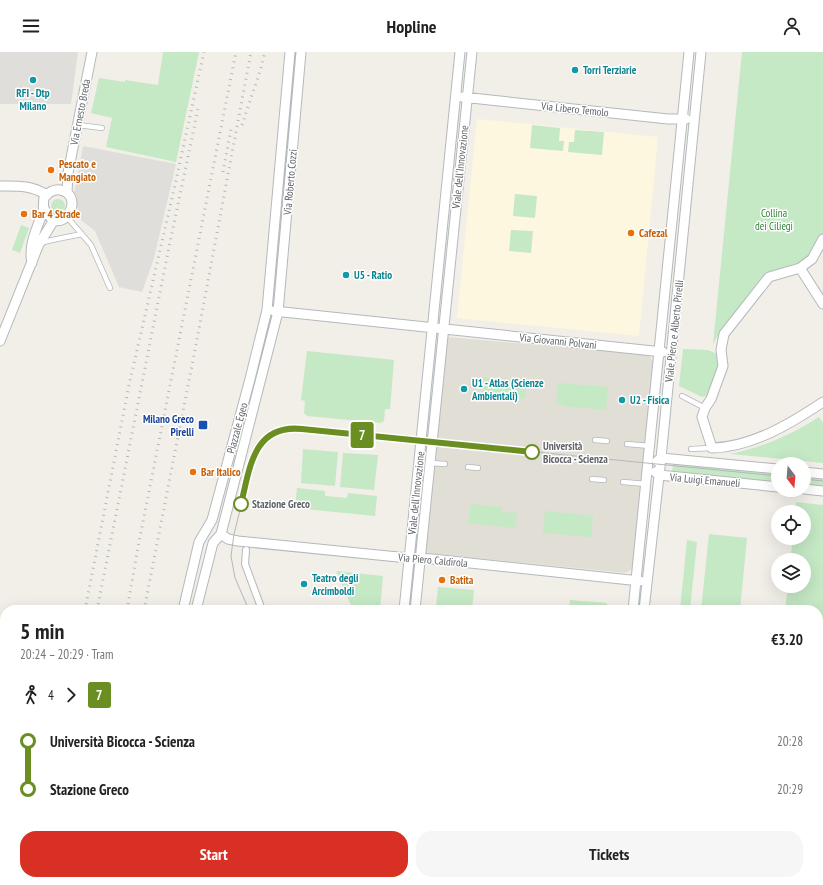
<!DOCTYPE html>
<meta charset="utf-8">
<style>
:root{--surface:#fff;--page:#f6f6f6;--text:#222;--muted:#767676;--accent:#d93025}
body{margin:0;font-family:"PT Sans Narrow",sans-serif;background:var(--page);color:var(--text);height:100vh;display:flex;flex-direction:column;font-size:15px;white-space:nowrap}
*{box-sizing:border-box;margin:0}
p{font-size:13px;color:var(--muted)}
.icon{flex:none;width:22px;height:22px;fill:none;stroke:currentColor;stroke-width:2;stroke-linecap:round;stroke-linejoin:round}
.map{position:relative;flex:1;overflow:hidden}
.drawer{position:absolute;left:0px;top:553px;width:823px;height:280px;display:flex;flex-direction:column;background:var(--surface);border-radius:16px 16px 0 0;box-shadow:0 4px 16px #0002}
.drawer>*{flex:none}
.badge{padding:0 8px;border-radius:3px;font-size:14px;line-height:26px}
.needle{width:26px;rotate:164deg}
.tools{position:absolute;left:771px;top:405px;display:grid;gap:8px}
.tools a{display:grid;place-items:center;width:40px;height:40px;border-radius:50%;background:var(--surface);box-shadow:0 4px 16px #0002;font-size:20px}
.map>.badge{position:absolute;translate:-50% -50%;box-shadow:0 0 0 2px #fff}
.legs{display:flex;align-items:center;gap:6px;height:44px;padding:0 20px;font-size:13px}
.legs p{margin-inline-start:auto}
.headline{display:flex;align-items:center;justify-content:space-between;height:68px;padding:0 20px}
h1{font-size:22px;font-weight:700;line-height:30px}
.cta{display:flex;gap:8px;margin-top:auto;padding:8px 20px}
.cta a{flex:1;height:46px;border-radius:16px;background:var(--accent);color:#fff;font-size:16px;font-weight:700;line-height:46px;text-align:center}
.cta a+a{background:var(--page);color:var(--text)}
ul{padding:0 20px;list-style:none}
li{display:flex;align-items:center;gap:14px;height:48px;font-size:15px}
li i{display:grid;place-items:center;width:6px;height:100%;margin:0 5px;background:currentColor}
li i::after{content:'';width:10px;height:10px;margin:-5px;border:3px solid;border-radius:50%;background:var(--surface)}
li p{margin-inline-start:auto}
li:first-child i{background:linear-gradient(#0000 50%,currentColor 0)}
li:last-child i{background:linear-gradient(currentColor 50%,#0000 0)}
header{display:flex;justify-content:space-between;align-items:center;height:52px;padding:0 20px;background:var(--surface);font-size:18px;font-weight:700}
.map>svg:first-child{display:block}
.commercial{fill:#fef7e0}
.industrial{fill:#e0deda}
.education{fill:#e1ded6}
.green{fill:#c5e8c5}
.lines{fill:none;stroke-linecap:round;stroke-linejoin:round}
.service-casing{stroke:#b5b8bc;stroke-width:6}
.pedestrian-casing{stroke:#b5b8bc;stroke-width:8}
.minor-casing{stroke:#b5b8bc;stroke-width:11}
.service{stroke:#fff;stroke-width:4.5}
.pedestrian{stroke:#fff;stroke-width:6}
.minor{stroke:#fff;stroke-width:9}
.tram{stroke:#b6b7b8;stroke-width:1}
.rail{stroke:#b6b7b8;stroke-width:3;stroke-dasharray:1 5;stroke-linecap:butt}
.line-1-casing{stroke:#fff;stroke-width:9}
.line-1{stroke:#6b8e23;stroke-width:6}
.culture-dot{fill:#0f9aa8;stroke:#fff;stroke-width:1.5}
.food-dot{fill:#e8710a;stroke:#fff;stroke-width:1.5}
.transit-dot{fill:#1a4fb4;stroke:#fff;stroke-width:1.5}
.stop-1-dot{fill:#fff;stroke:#6b8e23;stroke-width:2}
.labels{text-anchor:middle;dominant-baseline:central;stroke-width:3;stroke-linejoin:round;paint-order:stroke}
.culture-label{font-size:11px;font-weight:bold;fill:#0d838f;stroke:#fff;text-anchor:start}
.street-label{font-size:11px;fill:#5f6368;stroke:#fff}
.food-label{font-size:11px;font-weight:bold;fill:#c56008;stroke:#fff;text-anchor:start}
.park-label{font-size:11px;fill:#348238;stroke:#fff}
.transit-label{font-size:11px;font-weight:bold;fill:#164399;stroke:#fff;text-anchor:end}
.stop-label{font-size:11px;font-weight:bold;fill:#5f6368;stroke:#fff;text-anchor:start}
</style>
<header><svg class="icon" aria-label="menu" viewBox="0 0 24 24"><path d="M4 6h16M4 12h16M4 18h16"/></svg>Hopline<svg class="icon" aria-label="person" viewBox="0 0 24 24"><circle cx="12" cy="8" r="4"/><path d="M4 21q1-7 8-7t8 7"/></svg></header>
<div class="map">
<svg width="823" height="833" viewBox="0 0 823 833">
<rect width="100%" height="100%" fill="#f1efe8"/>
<!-- commercial -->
<path class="commercial" d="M477 67 658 85 639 284 457 266Z"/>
<!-- industrial -->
<path class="industrial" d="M0 0H78L71 52H0Z
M83 94 176 112 154 206 142 240 119 235 95 179 81 168 74 143Z"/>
<!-- education -->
<path class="education" d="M448 285 650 303 653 311 643 420 632 517 626 521 426 501Z"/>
<!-- green -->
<path class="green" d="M163 0H199L176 110 106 95 112 66 91 61 99 26 125 30V28L158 33Z
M742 0H823V183L812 201 806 209 784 215 767 222 722 277 713 292Z
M532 73 560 76 559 89H564L563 99 530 96Z
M575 78 604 80 602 103 568 100 569 90H574Z
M515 142 537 144 535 166 513 164Z
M51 154a7 7 0 1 1 14 0a7 7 0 1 1-14 0Z
M21 173 29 176 20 201 12 198Z
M511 178 533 179 531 201 509 199Z
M683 297 708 298 717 302 720 313 706 344 702 345 679 334Z
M307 299 394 308 390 357H385L384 369 381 371 307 364 304 361 305 349 301 348Z
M484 325 527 329 525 347 519 346V350L482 346Z
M558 331 608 335 606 358 561 354V351L556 350Z
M819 365 823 371V411L730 402C763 395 791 383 819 365Z
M303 397 338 400 335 434 301 431Z
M343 401 378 403 374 438 340 435Z
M673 411 778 422V433L672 422Z
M804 424 823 426V437L804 435Z
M297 436 325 439V444L347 446 348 441 377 444 375 464 295 456Z
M796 450 823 453V833H758V828H818V558H785L788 534H804V508H790L793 486H804V460H795Z
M471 452 502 455V460L517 461 515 476 468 471Z
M545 459 593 464 591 485 543 481Z
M709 482 747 486 740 558H701Z
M687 488 697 490 690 558H680Z
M336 519 383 524 380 558H353Z
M438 535 474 538 472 558 436 555Z
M570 548 607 551 606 558H569Z
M161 828H199V833H160Z
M201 828H232L268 831V833H200Z
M405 828H582L581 833H404Z"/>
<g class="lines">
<defs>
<path id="service" d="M78 73 102 76
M67 165 91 193 110 236
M40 191 52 188 82 182
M682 344 705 356
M595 388 607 389
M627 392 650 394
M691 397 712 396
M430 411 445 412
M468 415 478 416
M592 427 604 428
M623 430 646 432
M537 833V828"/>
<path id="pedestrian" d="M246 498 245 512 262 558
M565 828 605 832
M449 833 450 828
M493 833V828"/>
<path id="minor" d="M462 45 668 67H686
M0 134C19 134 30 133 47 143
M67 141 68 121 92 0
M823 187 812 207 800 216 769 225 724 282 721 298 723 314 711 347 705 356 702 365 712 396C752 395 790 372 823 350
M32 211C28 192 37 177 43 159 44 155 43 151 44 146 48 141 54 137 60 138 88 143 60 191 44 156
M800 216 823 252
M274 259 663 300
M0 289 39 192 54 168
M657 409 661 406 778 417
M655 420 659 423 778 435
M804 420 823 422
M804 437 823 439
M221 482 278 260 301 0
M221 482 228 487 238 489 398 505 432 507 640 529
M183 558 199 490 212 468 250 327 267 258 290 0
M196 558 213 491 221 482
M404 558 460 0
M415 558 472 0
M633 558 689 0
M644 558 661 406 701 0
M134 833V828
M147 833 148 828
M376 833 377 828
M388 833V828
M605 833V828
M617 833V828"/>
</defs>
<!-- service casing -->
<use href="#service" class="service-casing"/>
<!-- pedestrian casing -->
<use href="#pedestrian" class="pedestrian-casing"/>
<!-- minor casing -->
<use href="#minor" class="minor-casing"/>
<!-- service -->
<use href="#service" class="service"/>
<!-- pedestrian -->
<use href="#pedestrian" class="pedestrian"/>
<!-- minor -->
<use href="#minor" class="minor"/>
<!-- tram -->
<path class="tram" d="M804 427 823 429
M249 558 235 526 231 504 234 482 252 410 259 395 268 384 281 378 291 376 302 377 778 424"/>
<!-- rail -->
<path class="rail" d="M242 73 261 16 265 0
M223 120 231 77
M85 558 129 333 175 133 204 0
M97 558 169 195 198 57
M127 558 138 495 236 0
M144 558 195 298 251 0
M14 833 16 828
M22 833 24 828
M91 833 92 828
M105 833V828"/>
</g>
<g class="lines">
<defs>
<path id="line-1" d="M241 452C250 416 253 372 302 377L532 400"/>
</defs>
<!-- line-1 casing -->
<use href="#line-1" class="line-1-casing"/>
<!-- line-1 -->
<use href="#line-1" class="line-1"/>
</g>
<!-- markers -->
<g class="culture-dot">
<circle cx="575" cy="18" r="4"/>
<circle cx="33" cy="28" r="4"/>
<circle cx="346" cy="223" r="4"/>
<circle cx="464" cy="337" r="4"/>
<circle cx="622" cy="348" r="4"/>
<circle cx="304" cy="532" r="4"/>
</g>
<g class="food-dot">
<circle cx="51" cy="118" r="4"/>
<circle cx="24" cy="162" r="4"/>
<circle cx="631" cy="181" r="4"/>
<circle cx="193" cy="420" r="4"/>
<circle cx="442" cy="528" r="4"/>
</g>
<rect class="transit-dot" x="198" y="368" width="10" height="10" rx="2"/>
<g class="stop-1-dot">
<circle cx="532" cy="400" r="7"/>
<circle cx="241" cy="452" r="7"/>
</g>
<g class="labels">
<!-- culture labels -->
<g class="culture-label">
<text x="583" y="18">Torri Terziarie</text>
<text x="33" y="41" text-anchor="middle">RFI - Dtp<tspan x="33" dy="13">Milano</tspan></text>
<text x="354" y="223">U5 - Ratio</text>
<text x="472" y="331">U1 - Atlas (Scienze<tspan x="472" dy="13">Ambientali)</tspan></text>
<text x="630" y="348">U2 - Fisica</text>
<text x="312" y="526">Teatro degli<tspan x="312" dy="13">Arcimboldi</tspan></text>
</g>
<!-- street labels -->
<g class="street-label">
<text transform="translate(575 57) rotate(6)">Via Libero Temolo</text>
<text transform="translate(80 60) rotate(-79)">Via Ernesto Breda</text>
<text transform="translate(460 115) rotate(-84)">Viale dell'Innovazione</text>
<text transform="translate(290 130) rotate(-85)">Via Roberto Cozzi</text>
<text transform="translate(674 279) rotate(-84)">Viale Piero e Alberto Pirelli</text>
<text transform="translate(558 289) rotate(6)">Via Giovanni Polvani</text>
<text transform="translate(237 376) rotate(-75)">Piazzale Egeo</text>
<text transform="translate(705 428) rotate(5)">Via Luigi Emanueli</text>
<text transform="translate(416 441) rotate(-84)">Viale dell'Innovazione</text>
<text transform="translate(433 508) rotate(5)">Via Piero Caldirola</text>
</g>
<!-- food labels -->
<g class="food-label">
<text x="59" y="112">Pescato e<tspan x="59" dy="13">Mangiato</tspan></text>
<text x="32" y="162">Bar 4 Strade</text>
<text x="639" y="181">Cafezal</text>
<text x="201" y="420">Bar Italico</text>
<text x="450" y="528">Batita</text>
</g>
<!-- park labels -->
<g class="park-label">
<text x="774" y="161">Collina<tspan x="774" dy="13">dei Ciliegi</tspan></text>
</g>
<!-- transit labels -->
<g class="transit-label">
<text x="194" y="367">Milano Greco<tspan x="194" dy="13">Pirelli</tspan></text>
</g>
<!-- stop labels -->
<g class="stop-label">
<text x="543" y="394">Università<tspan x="543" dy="13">Bicocca - Scienza</tspan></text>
<text x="252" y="452">Stazione Greco</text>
</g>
</g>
</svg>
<div class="tools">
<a><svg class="needle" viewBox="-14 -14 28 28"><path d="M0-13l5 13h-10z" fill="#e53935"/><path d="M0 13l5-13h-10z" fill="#767676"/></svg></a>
<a><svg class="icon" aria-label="locate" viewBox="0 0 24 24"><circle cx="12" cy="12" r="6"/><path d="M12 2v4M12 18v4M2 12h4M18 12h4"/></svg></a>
<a><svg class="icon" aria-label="layers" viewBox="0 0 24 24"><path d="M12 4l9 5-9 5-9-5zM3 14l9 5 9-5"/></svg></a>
</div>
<b class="badge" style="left:362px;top:383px;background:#6b8e23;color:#fff">7</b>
<section class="drawer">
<div class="headline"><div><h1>5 min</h1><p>20:24 – 20:29 · Tram</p></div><b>€3.20</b></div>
<div class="legs"><svg class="icon" aria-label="walk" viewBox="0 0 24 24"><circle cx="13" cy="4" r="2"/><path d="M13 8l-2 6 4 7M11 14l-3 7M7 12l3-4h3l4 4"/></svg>4<svg class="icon" aria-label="forward" viewBox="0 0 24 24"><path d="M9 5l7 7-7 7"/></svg><b class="badge" style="background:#6b8e23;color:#fff">7</b></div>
<ul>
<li><i style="color:#6b8e23"></i><b>Università Bicocca - Scienza</b><p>20:28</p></li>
<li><i style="color:#6b8e23"></i><b>Stazione Greco</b><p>20:29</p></li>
</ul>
<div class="cta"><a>Start</a><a>Tickets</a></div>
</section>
</div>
